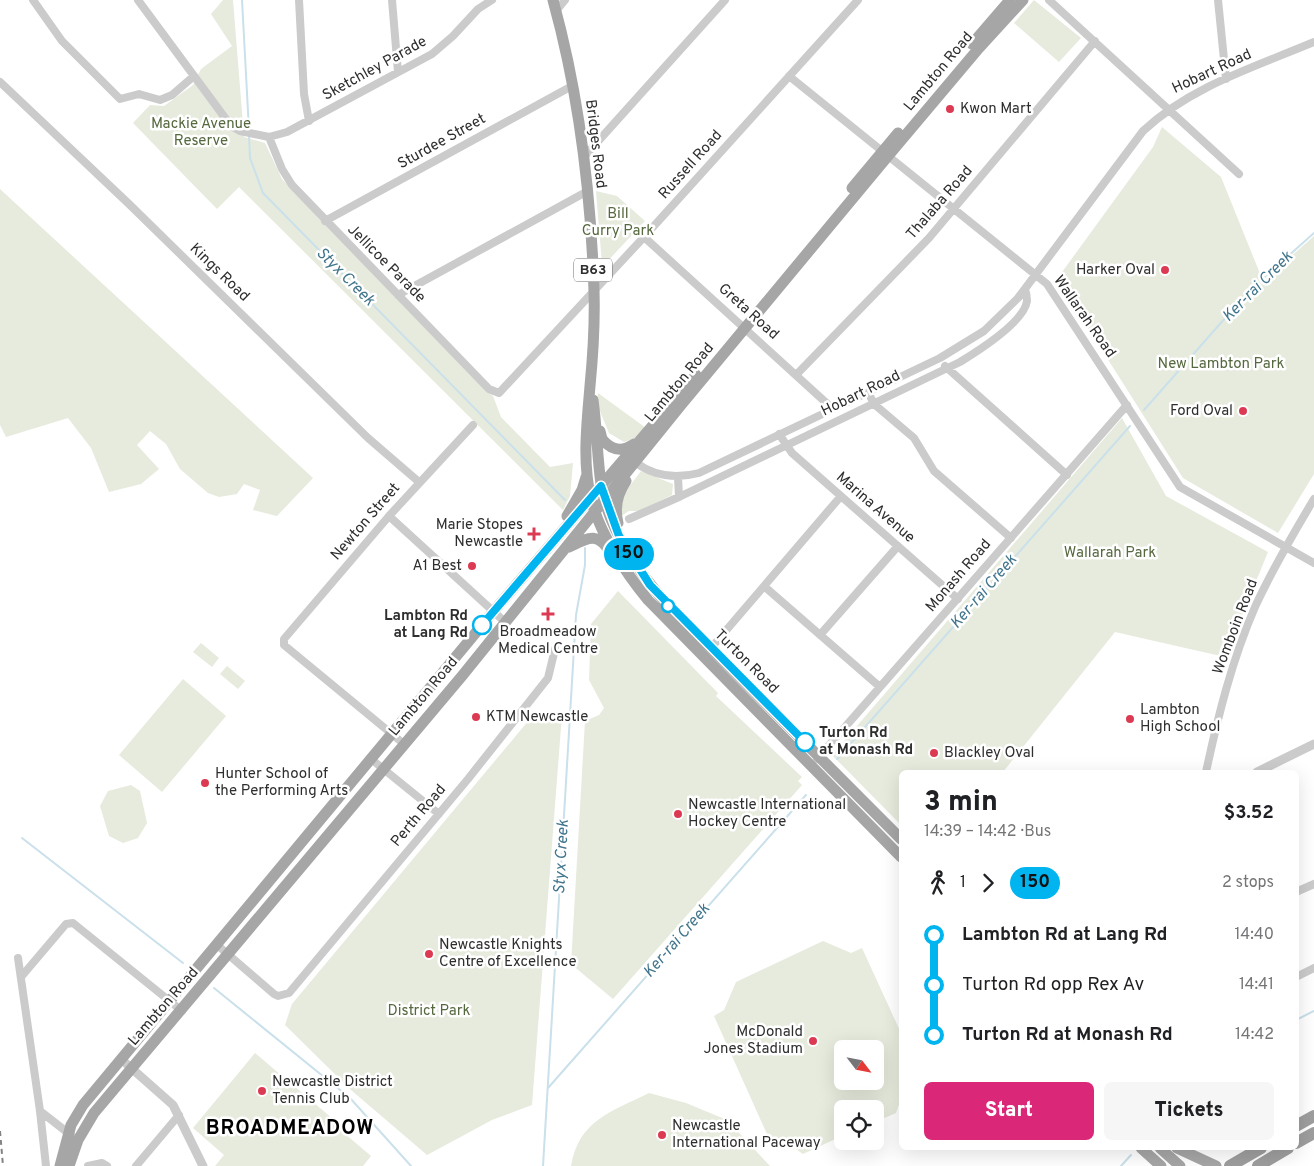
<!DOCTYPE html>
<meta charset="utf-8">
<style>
:root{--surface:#fff;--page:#f6f6f6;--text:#202124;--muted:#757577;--accent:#db2777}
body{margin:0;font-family:Overpass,sans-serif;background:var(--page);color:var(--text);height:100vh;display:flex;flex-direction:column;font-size:19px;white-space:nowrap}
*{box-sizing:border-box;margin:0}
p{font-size:16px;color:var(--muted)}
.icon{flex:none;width:28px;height:28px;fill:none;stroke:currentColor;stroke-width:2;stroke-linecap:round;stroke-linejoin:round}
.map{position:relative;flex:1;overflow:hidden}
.details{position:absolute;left:899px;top:770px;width:400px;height:380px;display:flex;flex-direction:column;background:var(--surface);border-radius:8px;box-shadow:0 5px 20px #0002}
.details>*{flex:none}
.badge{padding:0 10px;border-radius:16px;font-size:18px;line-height:32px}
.needle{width:32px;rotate:122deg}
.controls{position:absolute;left:834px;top:1040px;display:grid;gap:10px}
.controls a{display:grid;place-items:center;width:50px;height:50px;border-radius:8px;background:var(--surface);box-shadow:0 5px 20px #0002;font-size:25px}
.map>.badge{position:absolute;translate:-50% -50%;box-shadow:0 0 0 2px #fff}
.legs{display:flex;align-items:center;gap:8px;height:55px;padding:0 25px;font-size:16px}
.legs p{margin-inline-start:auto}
.overview{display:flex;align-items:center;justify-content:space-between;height:85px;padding:0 25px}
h1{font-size:28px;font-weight:800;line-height:38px}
.action{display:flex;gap:10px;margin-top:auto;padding:10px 25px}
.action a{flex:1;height:58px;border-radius:8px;background:var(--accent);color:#fff;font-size:20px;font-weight:800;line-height:58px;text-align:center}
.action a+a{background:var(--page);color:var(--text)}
ul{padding:0 25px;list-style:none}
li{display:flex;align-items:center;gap:18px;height:50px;font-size:19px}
li i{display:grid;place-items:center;width:8px;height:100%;margin:0 6px;background:currentColor}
li i::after{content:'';width:12px;height:12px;margin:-6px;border:4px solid;border-radius:50%;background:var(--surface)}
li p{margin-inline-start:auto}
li:first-child i{background:linear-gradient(#0000 50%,currentColor 0)}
li:last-child i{background:linear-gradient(currentColor 50%,#0000 0)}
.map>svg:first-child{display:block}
.green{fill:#e6ebdd;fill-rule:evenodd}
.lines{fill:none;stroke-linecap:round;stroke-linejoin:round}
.stream{stroke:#cae0ea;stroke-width:2}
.minor{stroke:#cbcbcb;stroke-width:8}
.tertiary{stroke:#cbcbcb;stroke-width:9}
.primary{stroke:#a6a6a6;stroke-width:11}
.trunk{stroke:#9e9e9e;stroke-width:12}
.rail{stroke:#838383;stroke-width:2;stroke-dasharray:5 4;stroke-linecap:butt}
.line-1-casing{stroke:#fff;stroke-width:11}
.line-1{stroke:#00b5ef;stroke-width:8}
.poi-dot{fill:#dc3a53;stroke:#fff;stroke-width:2}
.stop-1-dot{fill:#fff;stroke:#00b5ef;stroke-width:2.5}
.labels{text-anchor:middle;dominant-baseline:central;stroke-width:5;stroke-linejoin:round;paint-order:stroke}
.shield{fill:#fff;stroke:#6d6d6d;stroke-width:1}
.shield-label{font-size:14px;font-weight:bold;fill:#2e2e2e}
.street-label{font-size:15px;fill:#2e2e2e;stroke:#fff}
.poi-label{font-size:15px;fill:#2e2e2e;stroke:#fff;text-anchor:start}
.park-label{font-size:15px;fill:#55683e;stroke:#fff}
.stop-label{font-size:15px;font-weight:bold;fill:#2e2e2e;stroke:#fff;text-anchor:end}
.water-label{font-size:16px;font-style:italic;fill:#40758d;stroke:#fff}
.district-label{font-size:20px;font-weight:bold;letter-spacing:1px;fill:#000;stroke:#fff}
</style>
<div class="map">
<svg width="1314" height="1166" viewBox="0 0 1314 1166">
<rect width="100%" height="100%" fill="#fff"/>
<!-- green -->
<path class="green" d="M223 0H233L244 137 265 143 282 179 493 396 501 417 550 467 573 463 570 496 563 510 239 187 217 209 133 123 150 105 164 106 193 85 201 69 232 46 211 14Z
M1034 0 1081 38 1059 62 1014 23Z
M1162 127 1221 177 1263 281 1314 236V474L1278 533 1183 478 1057 279 1153 147Z
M0 189 313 478 277 516 253 510 260 490 244 484 237 494 219 497 208 493 180 469 166 444 150 431 137 445 159 469 141 484 109 492 91 448 68 418 6 437 0 425Z
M596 191 617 196 645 221 604 265 602 264Z
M598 393 646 428 641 436 624 442 609 433 597 404Z
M1122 418 1166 496 1268 552 1225 657 1115 632 1003 772H901V825L832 755Z
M641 471 673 484 672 495 639 511H629L621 516 623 495Z
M618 591 718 693 716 696 802 777 798 781 802 785 613 999 571 964 585 721 599 715 604 708 589 680 591 624Z
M201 643 219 658 212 667 193 652Z
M227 666 245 681 238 689 220 674Z
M183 679 226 716 162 792 119 755Z
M534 714H562L532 1105 492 1120 427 1155 351 1090 285 1025 292 1004Z
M131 785 140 791 147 823 138 838 123 843 109 836 100 806 108 791Z
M823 941 851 953 862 948 901 1033V1098L896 1113 875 1122V1109H842V1136L803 1154 781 1139 771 1143 714 1016 724 1010 736 982ZM842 1049H875V1081H842Z
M255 1053 346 1130 344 1133 371 1156 363 1166H215L224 1155 193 1128Z
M649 1093 686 1103 727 1120 770 1166H571C579 1120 611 1112 649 1093Z"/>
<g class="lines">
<!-- stream -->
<path class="stream" d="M242 0 249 130
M249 135 250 158 263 193 565 500
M1144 410 1249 291 1314 233
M837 759 1130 426
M22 838 183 963
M214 988 350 1098 411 1166
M1296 1020 1314 1011
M548 1088 806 795
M543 1166 576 615 585 565V548
M1121 1166 1131 1155"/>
<!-- minor -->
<path class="minor" d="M33 0 62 41 120 99 139 94 160 100 172 95 194 76
M138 0 231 126 240 131 269 137 287 132 432 54 453 36 478 9 492 0
M299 0 304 94 309 121
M392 0 398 72
M1049 0 1239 174
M1218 0 1226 79
M556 11 565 0
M789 76 1047 284 1180 487 1314 563
M0 82 129 204 368 438 419 482
M269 137 282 169 292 185 489 389 499 393 644 237 858 0
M583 158 725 0
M325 221 572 86
M644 237 833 409
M398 295 586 192
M945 366 1067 475
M796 375 929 238 1095 41
M868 392 874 404 914 438 934 471 1011 538
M779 434 792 453 958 599
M635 462C653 476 676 479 699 473L940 358 984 331 1018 298 1143 131C1191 86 1255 67 1314 42
M678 477 679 497
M389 516 505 622
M629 519 679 497 960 362C978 351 1024 322 1027 301 1027 297 1026 292 1025 289
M765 587 880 687
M820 635 898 546
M711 648 841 496
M404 744 284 645V639L389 516 473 425
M371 759 439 814
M817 759 1127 405
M1206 772C1218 716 1232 660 1255 607 1272 570 1293 534 1314 499
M1296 892 1314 884
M216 944 274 994 278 996 289 993 468 779 548 678 555 649
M18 958 40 1111 46 1166
M21 977 66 924 73 923 182 1011
M1296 977 1314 968
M40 1111 72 1136
M88 1166 102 1163 107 1166
M136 1166 179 1115"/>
<!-- tertiary -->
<path class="tertiary" d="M1257 772 1314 744
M121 1059 173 1105 203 1166"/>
<!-- primary -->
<path class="primary" d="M553 0C579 94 591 194 594 291 595 323 593 355 590 386 587 423 582 462 591 499 600 534 625 572 648 600L901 857
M972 44 1010 0
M852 188 898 133
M593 400C597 428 597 456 601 484 608 529 637 570 666 603L901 839
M600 431 602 439C612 451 622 452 634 444
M567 516 582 490 586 477
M618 523C614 507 617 494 626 481
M569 547C588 538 597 531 610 552
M1141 1148 1161 1166
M1160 1148 1180 1166
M1177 1148 1216 1166
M60 1166 71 1125 83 1105 493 612 696 375
M69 1166 78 1140 94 1113 462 676 681 405 888 156 979 48 1023 0"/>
<!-- trunk -->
<path class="trunk" d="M1296 1126 1314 1116
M1296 1143 1314 1133
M1230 1166 1261 1148
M1258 1166 1288 1148"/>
<!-- rail -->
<path class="rail" d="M0 1131 3 1166"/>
</g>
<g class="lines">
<defs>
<path id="line-1" d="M482 625 601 486 619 536 650 585 805 742"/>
</defs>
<!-- line-1 casing -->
<use href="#line-1" class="line-1-casing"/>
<!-- line-1 -->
<use href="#line-1" class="line-1"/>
</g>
<!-- markers -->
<g class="poi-dot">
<circle cx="950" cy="109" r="5"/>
<circle cx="1165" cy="270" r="5"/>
<circle cx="1243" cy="411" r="5"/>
<path d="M531.5 526.5h5v5h5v5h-5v5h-5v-5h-5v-5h5z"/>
<circle cx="472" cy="566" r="5"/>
<path d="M545.5 606.5h5v5h5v5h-5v5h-5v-5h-5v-5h5z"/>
<circle cx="476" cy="717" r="5"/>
<circle cx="1130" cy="719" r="5"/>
<circle cx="934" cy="753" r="5"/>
<circle cx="205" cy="783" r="5"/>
<circle cx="678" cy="814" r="5"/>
<circle cx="429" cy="954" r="5"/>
<circle cx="813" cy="1041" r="5"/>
<circle cx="262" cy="1091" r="5"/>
<circle cx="662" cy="1135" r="5"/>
</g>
<g class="stop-1-dot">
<circle cx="668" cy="606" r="6"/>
<circle cx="482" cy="625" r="9"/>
<circle cx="805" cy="742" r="9"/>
</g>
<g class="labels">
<!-- shield labels -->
<rect class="shield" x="574" y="258.5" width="38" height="23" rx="4"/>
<g class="shield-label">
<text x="593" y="270">B63</text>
</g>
<!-- street labels -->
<g class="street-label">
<text transform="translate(375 69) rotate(-29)">Sketchley Parade</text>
<text transform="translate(939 72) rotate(-50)">Lambton Road</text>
<text transform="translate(1212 72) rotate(-25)">Hobart Road</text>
<text transform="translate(442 142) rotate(-29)">Sturdee Street</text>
<text transform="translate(595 144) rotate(83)">Bridges Road</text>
<text transform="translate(691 165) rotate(-48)">Russell Road</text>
<text transform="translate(940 203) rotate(-49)">Thalaba Road</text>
<text transform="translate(386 264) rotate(45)">Jellicoe Parade</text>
<text transform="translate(219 273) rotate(44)">Kings Road</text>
<text transform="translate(748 312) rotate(42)">Greta Road</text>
<text transform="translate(1084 317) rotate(55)">Wallarah Road</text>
<text transform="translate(680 383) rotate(-50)">Lambton Road</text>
<text transform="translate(861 394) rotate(-26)">Hobart Road</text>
<text transform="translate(875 508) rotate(41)">Marina Avenue</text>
<text transform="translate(366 522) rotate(-49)">Newton Street</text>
<text transform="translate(959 576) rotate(-49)">Monash Road</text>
<text transform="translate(1236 627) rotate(-69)">Womboin Road</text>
<text transform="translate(746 662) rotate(45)">Turton Road</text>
<text transform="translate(424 697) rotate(-50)">Lambton Road</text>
<text transform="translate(419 816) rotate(-50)">Perth Road</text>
<text transform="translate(164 1007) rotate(-49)">Lambton Road</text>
</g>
<!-- poi labels -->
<g class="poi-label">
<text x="960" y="109">Kwon Mart</text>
<text x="1155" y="270" text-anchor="end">Harker Oval</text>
<text x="1233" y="411" text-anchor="end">Ford Oval</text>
<text x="523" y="525" text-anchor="end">Marie Stopes<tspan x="523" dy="17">Newcastle</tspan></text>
<text x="462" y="566" text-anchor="end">A1 Best</text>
<text x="548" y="632" text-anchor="middle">Broadmeadow<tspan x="548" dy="17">Medical Centre</tspan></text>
<text x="1140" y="710">Lambton<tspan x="1140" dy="17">High School</tspan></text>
<text x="486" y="717">KTM Newcastle</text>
<text x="944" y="753">Blackley Oval</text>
<text x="215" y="774">Hunter School of<tspan x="215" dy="17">the Performing Arts</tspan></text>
<text x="688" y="805">Newcastle International<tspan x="688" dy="17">Hockey Centre</tspan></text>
<text x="439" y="945">Newcastle Knights<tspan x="439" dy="17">Centre of Excellence</tspan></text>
<text x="803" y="1032" text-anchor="end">McDonald<tspan x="803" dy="17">Jones Stadium</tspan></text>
<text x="272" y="1082">Newcastle District<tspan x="272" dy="17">Tennis Club</tspan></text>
<text x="672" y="1126">Newcastle<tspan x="672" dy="17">International Paceway</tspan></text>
</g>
<!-- park labels -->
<g class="park-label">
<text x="201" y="124">Mackie Avenue<tspan x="201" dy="17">Reserve</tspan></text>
<text x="618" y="214">Bill<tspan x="618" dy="17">Curry Park</tspan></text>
<text x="1221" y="364">New Lambton Park</text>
<text x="1110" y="553">Wallarah Park</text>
<text x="429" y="1011">District Park</text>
</g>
<!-- stop labels -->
<g class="stop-label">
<text x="468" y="616">Lambton Rd<tspan x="468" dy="17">at Lang Rd</tspan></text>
<text x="819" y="733" text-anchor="start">Turton Rd<tspan x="819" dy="17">at Monash Rd</tspan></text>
</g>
<!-- water labels -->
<g class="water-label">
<text transform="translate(345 277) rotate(45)">Styx Creek</text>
<text transform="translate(1258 287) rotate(-45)">Ker-rai Creek</text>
<text transform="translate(984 592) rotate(-49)">Ker-rai Creek</text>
<text transform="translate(562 857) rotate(-87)">Styx Creek</text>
<text transform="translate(677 941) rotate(-49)">Ker-rai Creek</text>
</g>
<!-- district labels -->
<g class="district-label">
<text x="290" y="1129">BROADMEADOW</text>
</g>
</g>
</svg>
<div class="controls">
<a><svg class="needle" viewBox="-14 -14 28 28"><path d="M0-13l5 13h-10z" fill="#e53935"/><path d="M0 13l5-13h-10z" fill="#757577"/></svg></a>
<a><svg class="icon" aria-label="locate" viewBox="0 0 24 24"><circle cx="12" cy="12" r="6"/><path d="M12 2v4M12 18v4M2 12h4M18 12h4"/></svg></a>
</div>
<b class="badge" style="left:629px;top:554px;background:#00b5ef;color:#111">150</b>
<section class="details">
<div class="overview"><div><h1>3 min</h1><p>14:39 – 14:42 · Bus</p></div><b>$3.52</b></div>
<div class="legs"><svg class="icon" aria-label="walk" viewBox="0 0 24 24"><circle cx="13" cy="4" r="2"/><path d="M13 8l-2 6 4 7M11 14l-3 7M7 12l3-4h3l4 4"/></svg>1<svg class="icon" aria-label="forward" viewBox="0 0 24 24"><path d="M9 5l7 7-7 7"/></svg><b class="badge" style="background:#00b5ef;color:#111">150</b><p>2 stops</p></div>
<ul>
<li><i style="color:#00b5ef"></i><b>Lambton Rd at Lang Rd</b><p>14:40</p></li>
<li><i style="color:#00b5ef"></i><span>Turton Rd opp Rex Av</span><p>14:41</p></li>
<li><i style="color:#00b5ef"></i><b>Turton Rd at Monash Rd</b><p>14:42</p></li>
</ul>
<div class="action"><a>Start</a><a>Tickets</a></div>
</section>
</div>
